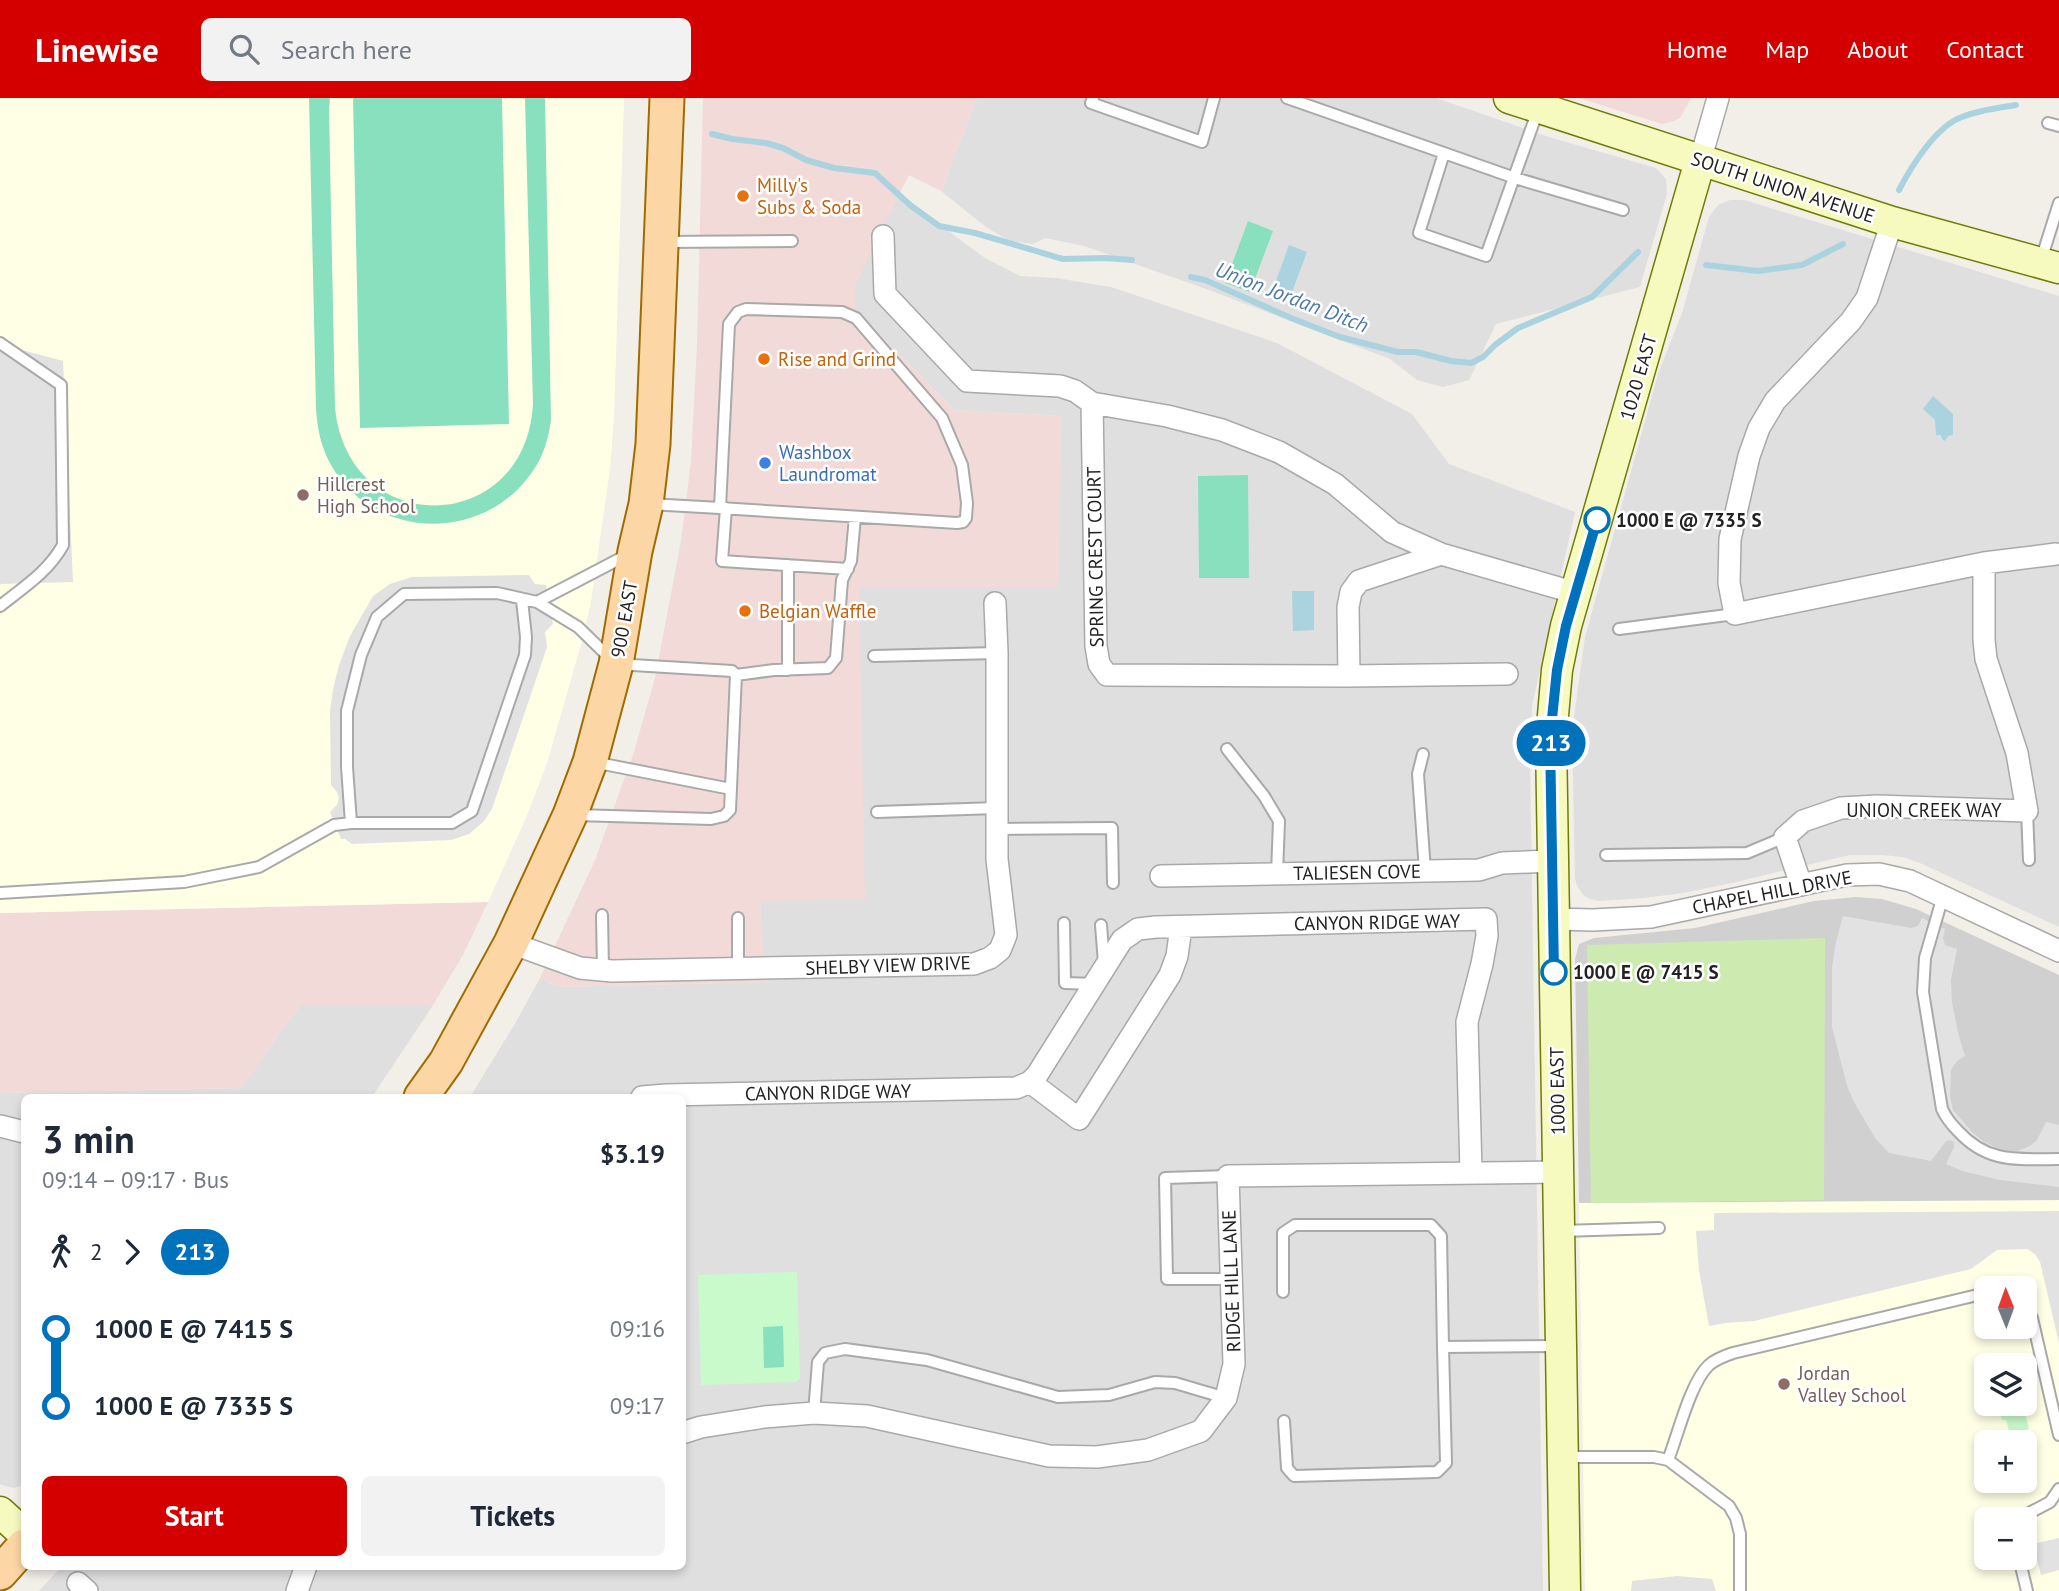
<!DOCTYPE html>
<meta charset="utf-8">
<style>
:root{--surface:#fff;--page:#f2f2f3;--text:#1f2937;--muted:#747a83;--accent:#d40000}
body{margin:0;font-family:"PT Sans",sans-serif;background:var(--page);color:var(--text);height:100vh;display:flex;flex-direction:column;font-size:26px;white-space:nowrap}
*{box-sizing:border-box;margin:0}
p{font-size:23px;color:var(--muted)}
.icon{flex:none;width:38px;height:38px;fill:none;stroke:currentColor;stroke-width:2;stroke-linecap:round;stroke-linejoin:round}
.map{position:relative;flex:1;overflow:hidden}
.sheet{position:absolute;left:21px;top:996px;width:665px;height:476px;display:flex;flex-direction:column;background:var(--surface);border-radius:10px;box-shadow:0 4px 10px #0003}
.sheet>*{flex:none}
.badge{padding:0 14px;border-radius:23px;font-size:24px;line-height:46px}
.needle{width:46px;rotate:359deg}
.controls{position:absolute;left:1974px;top:1178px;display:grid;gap:14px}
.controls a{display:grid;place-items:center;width:63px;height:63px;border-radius:10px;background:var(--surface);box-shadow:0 4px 10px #0003;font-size:35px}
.map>.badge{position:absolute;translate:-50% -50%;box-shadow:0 0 0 4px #fff}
.legs{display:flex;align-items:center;gap:10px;height:77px;padding:0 21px;font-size:23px}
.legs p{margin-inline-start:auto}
.headline{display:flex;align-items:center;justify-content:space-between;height:119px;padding:0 21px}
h1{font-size:38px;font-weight:800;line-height:52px}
.action{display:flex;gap:14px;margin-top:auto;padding:14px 21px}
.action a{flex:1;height:80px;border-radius:10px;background:var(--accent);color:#fff;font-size:28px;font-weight:800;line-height:80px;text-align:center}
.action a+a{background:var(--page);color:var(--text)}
ul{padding:0 21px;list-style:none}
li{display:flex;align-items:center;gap:24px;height:77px;font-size:26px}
li i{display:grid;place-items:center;width:10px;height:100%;margin:0 9px;background:currentColor}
li i::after{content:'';width:18px;height:18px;margin:-9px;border:5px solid;border-radius:50%;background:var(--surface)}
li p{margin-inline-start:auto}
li:first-child i{background:linear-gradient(#0000 50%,currentColor 0)}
li:last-child i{background:linear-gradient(currentColor 50%,#0000 0)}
header{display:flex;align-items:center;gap:42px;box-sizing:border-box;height:98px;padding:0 35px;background:var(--accent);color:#fff}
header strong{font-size:33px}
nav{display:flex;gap:38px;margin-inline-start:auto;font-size:24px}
.search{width:490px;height:63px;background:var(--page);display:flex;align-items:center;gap:18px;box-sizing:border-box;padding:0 24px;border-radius:10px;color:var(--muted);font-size:26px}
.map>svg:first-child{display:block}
.residential{fill:#e0dfdf}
.commercial{fill:#f2dad9}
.education{fill:#ffffe5;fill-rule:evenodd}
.religious{fill:#d0d0d0}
.grass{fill:#cdebb0}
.park{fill:#c8facc}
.pitch{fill:#88e0be}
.parking{fill:#e2e2e2}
.water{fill:#aad3df}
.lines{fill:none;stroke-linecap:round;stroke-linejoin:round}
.stream{stroke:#aad3df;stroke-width:6}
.lane-casing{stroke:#a9a9a9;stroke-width:14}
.street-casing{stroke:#a9a9a9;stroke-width:24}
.secondary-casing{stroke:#707d05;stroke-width:33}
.primary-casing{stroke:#a06b00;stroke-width:37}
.lane{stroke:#fff;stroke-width:10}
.street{stroke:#fff;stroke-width:21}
.secondary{stroke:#f7fabf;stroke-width:30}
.primary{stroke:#fcd6a4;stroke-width:33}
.line-1-casing{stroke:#fff;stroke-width:16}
.line-1{stroke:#0072bc;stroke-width:10}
.food-dot{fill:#e8710a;stroke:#fff;stroke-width:2.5}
.shop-dot{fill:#3f7fe0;stroke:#fff;stroke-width:2.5}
.education-dot{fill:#8d6e63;stroke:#fff;stroke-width:2.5}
.stop-1-dot{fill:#fff;stroke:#0072bc;stroke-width:3.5}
.labels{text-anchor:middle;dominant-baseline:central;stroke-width:5;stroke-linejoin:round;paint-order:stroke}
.food-label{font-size:19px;fill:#c56008;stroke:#fff;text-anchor:start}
.street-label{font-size:19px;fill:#222;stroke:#fff}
.shop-label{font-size:19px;fill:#366cbe;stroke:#fff;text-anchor:start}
.education-label{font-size:19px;fill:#785e54;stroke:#fff;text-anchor:start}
.stop-label{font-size:19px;font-weight:bold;fill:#222;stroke:#fff;text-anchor:start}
.water-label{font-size:21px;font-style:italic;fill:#4a7aab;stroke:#fff}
</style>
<header>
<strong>Linewise</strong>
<div class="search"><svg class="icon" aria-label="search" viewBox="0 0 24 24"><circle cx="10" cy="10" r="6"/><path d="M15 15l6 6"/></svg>Search here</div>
<nav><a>Home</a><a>Map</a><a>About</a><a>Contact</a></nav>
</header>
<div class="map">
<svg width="2059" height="1493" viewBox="0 0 2059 1493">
<rect width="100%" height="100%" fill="#f2efe9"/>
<!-- residential -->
<path class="residential" d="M977 0H1436L1549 39 1656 70 1666 81 1667 96 1640 189 1496 226 1469 282 1443 289 1417 282 1390 261 1209 192 1084 148 1045 140 1033 146 1010 143 986 129 941 93Z
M898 96 985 160 1020 178 1056 180 1111 189 1277 245 1412 316 1449 366 1575 414 1532 608 1530 661 1543 1493H39L62 1468H682V999H470L516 924 540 880 558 889 764 884 760 802 859 489 1062 318 954 312 855 211V186Z
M1730 102H1744L2059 198V829L1922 766 1903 759 1882 757H1850L1732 785 1683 795 1644 800 1599 803 1590 801 1583 797 1578 789 1575 782 1572 633 1585 539 1658 276 1682 215 1709 119 1718 107Z
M300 907H433L372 999H24V1387L13 1390 2 1387 0 1386V995L241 990Z"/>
<!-- commercial -->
<path class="commercial" d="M703 0H977L941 93 909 77 855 186V211L954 312 1062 318 1058 489H859L865 801 760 803 765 884 558 889 540 880 595 762 633 657 655 580 681 443 691 363 697 247Z
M1579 0H1691L1680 20 1674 23 1662 26Z
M488 804 463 857 433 907H300L241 990 0 995V815Z"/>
<!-- education -->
<path class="education" d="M0 0H624L614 319 610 371 591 504 580 550 547 665 526 720 488 804 0 815Z
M1824 1102H2059V1493H1585L1579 1105ZM1986 1190H2025V1228H1986ZM1986 1267H2025V1306H1986ZM1986 1344H2025V1382H1986ZM1986 1421H2025V1460H1986Z"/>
<!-- religious -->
<path class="religious" d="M1856 799 1882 801 1916 811 2059 877V1102L1579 1105 1575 861 1579 846 1594 840 1695 830 1814 803Z"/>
<!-- grass -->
<path class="grass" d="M1825 840 1824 1102 1591 1105 1587 847Z"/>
<!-- park -->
<path class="park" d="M797 1174 800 1281 796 1284 701 1287 698 1177Z
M2023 1306 2029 1331 2010 1336 2006 1322H2002L1999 1313Z"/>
<!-- pitch -->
<path class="pitch" d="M309 0H330L329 11 335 310C349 443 526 438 533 306L525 0H545L551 323C549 335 546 348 541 359 499 444 378 449 331 367 321 349 317 330 316 310Z
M353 0H502L509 326 360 330Z
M1248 123 1273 133 1250 194 1225 185Z
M1248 377 1249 480H1199L1198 378Z
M783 1228 784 1269 764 1270 763 1229Z"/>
<!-- parking -->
<path class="parking" d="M0 246 63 263 73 484 0 486Z
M529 477 535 486 546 487 553 526 545 534 547 549 492 711 484 723 469 736 451 742 352 746 345 741H341L330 714 337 707 339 700 337 694 331 687 330 613 333 591 339 567 350 538 373 498 390 486 412 479Z
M1843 818 1911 830 1918 828 1922 820 1945 831 1943 840 1945 847 1957 851 1951 882 1952 904 1958 935 1965 958 1957 963 1951 972 1950 998 1953 1012 1972 1034 1984 1044 2004 1053H2017L2030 1048 2037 1042 2046 1024 2059 1027V1089L2000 1082 1962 1073 1946 1066 1954 1049V1044L1950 1042 1946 1043 1931 1063 1889 1055 1875 1040 1854 1004 1847 988 1832 929V869L1836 844Z
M2059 1113V1245L2040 1164 2035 1156 2027 1151 1997 1152 1971 1171 1754 1223 1725 1225 1709 1228 1699 1173 1696 1133 1714 1132V1115Z
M2059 1440V1472L2041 1477 2033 1446Z
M1677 1478 1712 1481 1716 1493H1631L1632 1483Z"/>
<!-- water -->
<path class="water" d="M1289 147 1307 154 1291 197 1273 191Z
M1933 298 1953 316V337L1948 338 1945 343 1942 341 1941 337H1936L1935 322 1923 311Z
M1292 493H1314V532L1293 533Z"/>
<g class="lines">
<!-- stream -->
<path class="stream" d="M712 36 732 41 766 45 783 50 806 62 834 70 875 75 910 107 939 128 975 135 1063 161 1105 160 1132 162
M1899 92C1911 69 1936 28 1962 19 1979 12 1998 10 2016 7
M1706 167 1758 173 1802 167 1843 146
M1191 179 1205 182 1291 220 1340 239 1398 254H1416L1451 263 1471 265 1483 259 1495 247 1518 230 1592 199 1638 154"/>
<defs>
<path id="lane" d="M1093 0 1091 5 1202 44 1214 0
M1287 0 1444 55 1419 135 1486 158 1538 12
M2048 25 2059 28
M1444 55 1515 80 1623 112
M663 144 792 143
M2041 162 2059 105
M0 245 61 287 63 447C48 474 24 489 0 508
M649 406 720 410 729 226 738 214 746 211 842 214 856 220 942 320 962 367 967 405 966 420 963 424 957 425 720 410
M726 410 722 463 848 471
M788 467V572
M522 502 526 539 525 557 472 713 452 725H351L347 669V613L361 557 377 519 404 496 497 495 537 504
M1619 531 1735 516
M874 558 997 555
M736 577 774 572 828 570 836 560 842 482 851 463 855 419
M1227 651 1264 698 1279 723 1277 776
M1423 656 1418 676 1425 773
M593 664 731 691
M2027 713 2029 762
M877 714 997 710
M576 717 711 721 724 718 730 712 736 577 732 573 616 566 578 529 537 504 627 457
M997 731 1112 730 1113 785
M1606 757 1747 755 1785 739
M0 795 184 784 259 769 334 727 351 725
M1943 798 1925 860 1923 894 1942 1011C1946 1020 1951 1026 1958 1033 1988 1066 2018 1061 2059 1061
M602 817 603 872
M738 820V871
M1064 825 1065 885 1095 886
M1101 827 1104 865
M1228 1078 1165 1080 1167 1181H1230
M1562 1133 1659 1130
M1283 1194V1135L1295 1127H1431L1441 1138 1443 1249
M2025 1207 2032 1220 2059 1337
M814 1315 818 1264 825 1255 845 1251 927 1262 1058 1299 1109 1297 1155 1284 1175 1285 1226 1300
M1284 1323 1287 1370 1294 1378 1437 1374 1446 1365 1443 1249 1559 1248
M1563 1359H1654L1668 1362
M2018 1421 2050 1404 2059 1391
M2019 1460 2027 1493
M1740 1493V1436L1736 1420 1729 1408 1668 1362C1678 1337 1690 1285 1709 1267 1716 1261 1724 1258 1733 1255L1986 1195"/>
<path id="street" d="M1700 63 1718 0
M1892 124 1867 200 1851 223 1775 303 1759 330 1749 358 1730 441 1729 485 1735 516 1984 465 2056 456
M883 138 885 196 967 283 1060 288 1075 293 1092 305 1167 318 1222 332 1279 354 1335 386 1392 434 1441 456 1576 495
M1092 305 1096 548 1099 566 1107 577 1349 578 1507 576
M1349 578 1348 509 1351 494 1359 483 1441 456
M1161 778 1479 772 1502 765 1552 763
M1801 787 1785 739 1803 723 1841 710 1877 708 2027 713 2017 655 1986 561 1984 542V465
M1553 821 1593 822 1651 819 1847 777 1879 776 1910 783 2059 853
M511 845 580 870 612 873 974 866 990 860 1000 852 1006 837 997 761V555L995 505
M1030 984 1079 1021 1170 877 1177 858 1181 829
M642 999 666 997
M666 999V997L1016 990 1030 984 1037 977 1122 842 1138 831 1156 829 1486 821 1487 838 1482 866 1467 924 1471 1074
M0 1028 24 1034
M682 1335 701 1329 764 1319 814 1315 867 1318 1049 1358 1097 1359 1148 1352 1201 1333 1226 1300 1234 1266 1228 1078 1558 1074
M78 1485 87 1493
M297 1493 306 1468"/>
<path id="secondary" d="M1509 0 1892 124 2059 170
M0 1414 24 1436
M1565 1493 1551 640 1557 572 1566 528 1700 63"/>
<path id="primary" d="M421 999 446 964 511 845 570 717 590 664 616 566 635 453 646 406 653 346 667 0
M0 1475 24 1448"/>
</defs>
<!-- lane casing -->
<use href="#lane" class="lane-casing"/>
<!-- street casing -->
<use href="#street" class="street-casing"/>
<!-- secondary casing -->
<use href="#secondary" class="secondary-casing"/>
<!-- primary casing -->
<use href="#primary" class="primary-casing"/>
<!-- lane -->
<use href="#lane" class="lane"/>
<!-- street -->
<use href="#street" class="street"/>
<!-- secondary -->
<use href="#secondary" class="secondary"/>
<!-- primary -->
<use href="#primary" class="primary"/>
</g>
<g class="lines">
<defs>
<path id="line-1" d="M1554 874 1550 640 1557 572 1566 528 1597 422"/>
</defs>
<!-- line-1 casing -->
<use href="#line-1" class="line-1-casing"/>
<!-- line-1 -->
<use href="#line-1" class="line-1"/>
</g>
<!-- markers -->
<g class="food-dot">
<circle cx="743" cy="98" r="7"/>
<circle cx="764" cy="261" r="7"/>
<circle cx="745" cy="513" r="7"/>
</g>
<circle class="shop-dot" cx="765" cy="365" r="7"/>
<g class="education-dot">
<circle cx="303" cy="397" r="7"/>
<circle cx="1784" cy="1286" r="7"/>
</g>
<g class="stop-1-dot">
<circle cx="1597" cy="422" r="12"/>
<circle cx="1554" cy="874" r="12"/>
</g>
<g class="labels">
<!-- food labels -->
<g class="food-label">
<text x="757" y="87">Milly's<tspan x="757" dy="22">Subs &amp; Soda</tspan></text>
<text x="778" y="261">Rise and Grind</text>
<text x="759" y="513">Belgian Waffle</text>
</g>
<!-- street labels -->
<g class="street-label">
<text transform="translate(1783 89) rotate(18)">SOUTH UNION AVENUE</text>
<text transform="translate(1638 279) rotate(-74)">1020 EAST</text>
<text transform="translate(1095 459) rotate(-91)">SPRING CREST COURT</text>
<text transform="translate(624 521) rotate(-80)">900 EAST</text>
<text x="1924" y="712">UNION CREEK WAY</text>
<text transform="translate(1357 774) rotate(-1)">TALIESEN COVE</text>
<text transform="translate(1772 794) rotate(-11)">CHAPEL HILL DRIVE</text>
<text transform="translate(1377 824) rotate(-1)">CANYON RIDGE WAY</text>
<text transform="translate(888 867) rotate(-2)">SHELBY VIEW DRIVE</text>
<text transform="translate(1557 993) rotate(-91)">1000 EAST</text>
<text transform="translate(828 994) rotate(-1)">CANYON RIDGE WAY</text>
<text transform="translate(1231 1183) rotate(-92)">RIDGE HILL LANE</text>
</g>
<!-- shop labels -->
<g class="shop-label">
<text x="779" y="354">Washbox<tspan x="779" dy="22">Laundromat</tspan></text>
</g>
<!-- education labels -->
<g class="education-label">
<text x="317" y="386">Hillcrest<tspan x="317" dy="22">High School</tspan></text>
<text x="1798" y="1275">Jordan<tspan x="1798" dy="22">Valley School</tspan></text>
</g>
<!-- stop labels -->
<g class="stop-label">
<text x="1616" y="422">1000 E @ 7335 S</text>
<text x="1573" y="874">1000 E @ 7415 S</text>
</g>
<!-- water labels -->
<g class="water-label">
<text transform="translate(1292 199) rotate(21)">Union Jordan Ditch</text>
</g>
</g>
</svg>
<div class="controls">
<a><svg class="needle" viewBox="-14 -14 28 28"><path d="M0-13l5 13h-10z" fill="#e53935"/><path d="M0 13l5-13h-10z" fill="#747a83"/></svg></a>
<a><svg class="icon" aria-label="layers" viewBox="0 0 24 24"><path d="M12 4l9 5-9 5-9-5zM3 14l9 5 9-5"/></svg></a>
<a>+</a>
<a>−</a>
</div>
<b class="badge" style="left:1551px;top:645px;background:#0072bc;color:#fff">213</b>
<section class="sheet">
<div class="headline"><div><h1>3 min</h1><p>09:14 – 09:17 · Bus</p></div><b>$3.19</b></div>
<div class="legs"><svg class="icon" aria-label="walk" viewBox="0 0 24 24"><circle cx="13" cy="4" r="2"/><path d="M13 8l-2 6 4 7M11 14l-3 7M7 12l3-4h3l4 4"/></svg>2<svg class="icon" aria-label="forward" viewBox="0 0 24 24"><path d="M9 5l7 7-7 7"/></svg><b class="badge" style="background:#0072bc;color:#fff">213</b></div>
<ul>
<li><i style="color:#0072bc"></i><b>1000 E @ 7415 S</b><p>09:16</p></li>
<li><i style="color:#0072bc"></i><b>1000 E @ 7335 S</b><p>09:17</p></li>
</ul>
<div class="action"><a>Start</a><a>Tickets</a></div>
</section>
</div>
